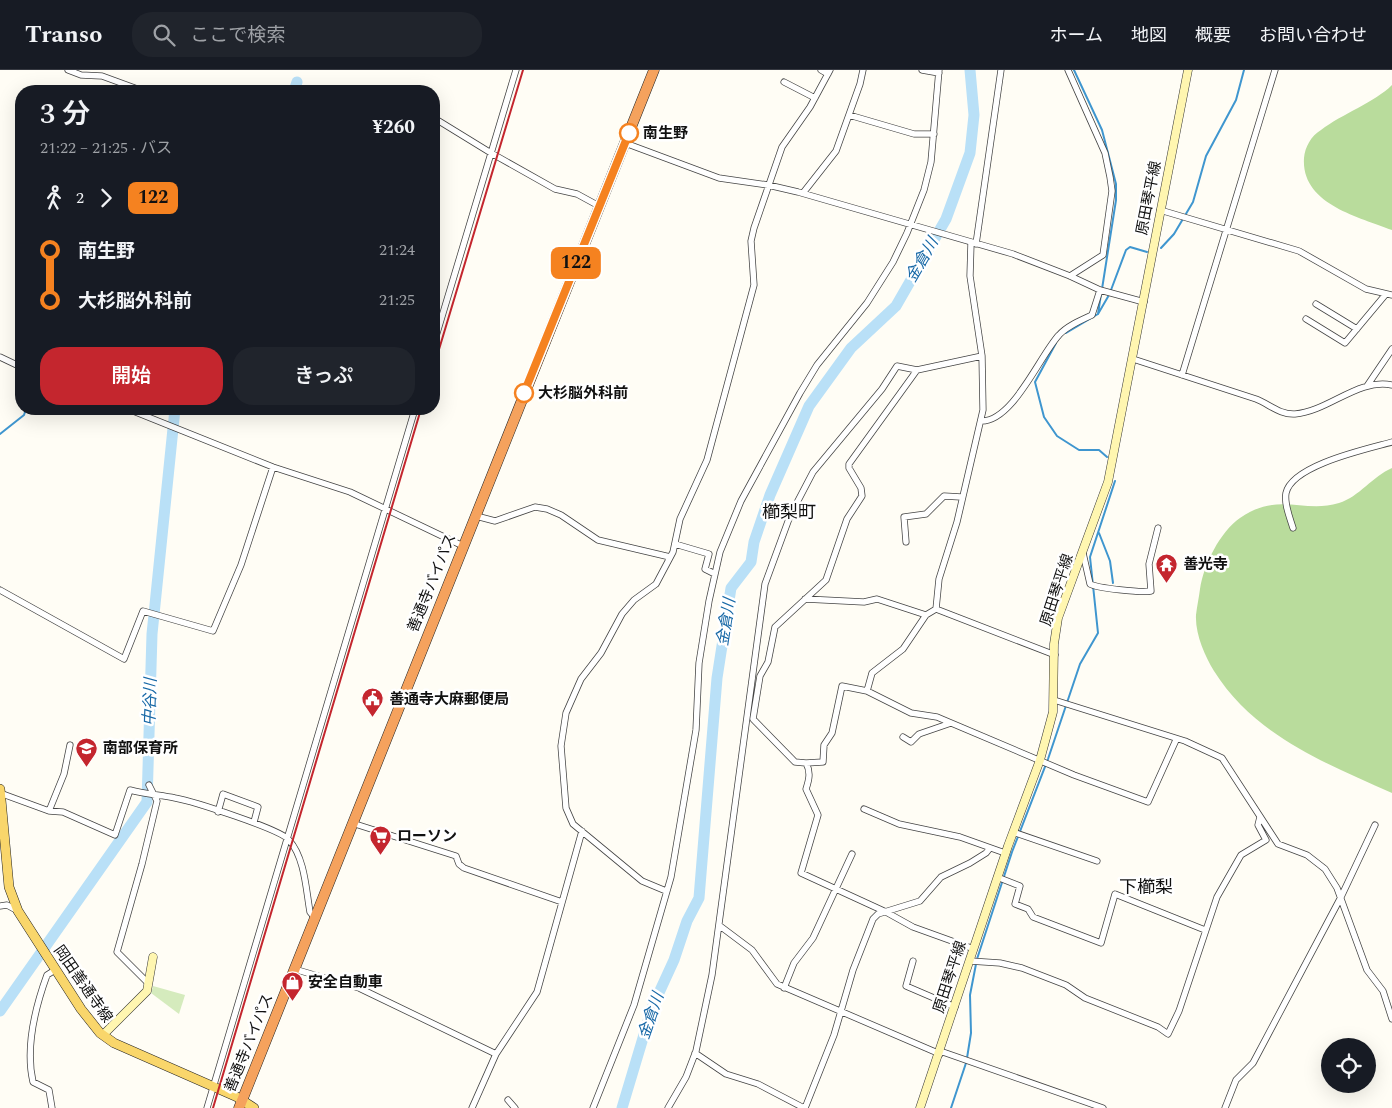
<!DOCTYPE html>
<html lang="ja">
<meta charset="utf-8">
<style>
:root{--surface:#171b24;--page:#20242c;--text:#f1f3f6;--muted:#9ea1a6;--line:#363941;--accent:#c4262e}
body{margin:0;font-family:Spectral,"Noto Sans JP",serif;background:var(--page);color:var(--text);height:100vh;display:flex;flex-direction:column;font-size:19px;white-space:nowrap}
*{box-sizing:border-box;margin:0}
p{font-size:16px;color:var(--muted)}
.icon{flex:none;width:28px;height:28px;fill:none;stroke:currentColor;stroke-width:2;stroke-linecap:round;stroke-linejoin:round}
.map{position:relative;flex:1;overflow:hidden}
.sheet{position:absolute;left:15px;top:15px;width:425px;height:330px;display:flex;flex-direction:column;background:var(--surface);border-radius:20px;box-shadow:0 5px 20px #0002}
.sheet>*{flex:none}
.badge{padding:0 10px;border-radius:8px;font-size:18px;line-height:32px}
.controls{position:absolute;left:1321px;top:968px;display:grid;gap:10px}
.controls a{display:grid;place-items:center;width:55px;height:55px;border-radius:50%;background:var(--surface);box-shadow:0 5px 20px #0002;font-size:25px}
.map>.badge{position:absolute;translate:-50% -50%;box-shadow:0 0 0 2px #fff}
.legs{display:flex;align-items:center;gap:8px;height:55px;padding:0 25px;font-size:16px}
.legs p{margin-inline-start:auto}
.headline{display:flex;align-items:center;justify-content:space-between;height:85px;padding:0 25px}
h1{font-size:28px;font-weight:600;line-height:38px}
.primary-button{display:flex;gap:10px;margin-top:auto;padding:10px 25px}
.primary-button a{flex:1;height:58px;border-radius:20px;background:var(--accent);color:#fff;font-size:20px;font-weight:600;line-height:58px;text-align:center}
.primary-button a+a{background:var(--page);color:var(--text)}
ul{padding:0 25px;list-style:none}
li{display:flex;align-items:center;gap:18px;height:50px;font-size:19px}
li i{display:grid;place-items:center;width:8px;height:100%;margin:0 6px;background:currentColor}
li i::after{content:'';width:12px;height:12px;margin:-6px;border:4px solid;border-radius:50%;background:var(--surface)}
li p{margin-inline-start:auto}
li:first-child i{background:linear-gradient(#0000 50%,currentColor 0)}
li:last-child i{background:linear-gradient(currentColor 50%,#0000 0)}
header{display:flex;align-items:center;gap:30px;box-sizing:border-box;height:70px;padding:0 25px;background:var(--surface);border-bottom:1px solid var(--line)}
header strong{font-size:24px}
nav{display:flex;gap:28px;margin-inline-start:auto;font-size:18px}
.search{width:350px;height:45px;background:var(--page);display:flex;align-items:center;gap:12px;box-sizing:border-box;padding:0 18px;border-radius:20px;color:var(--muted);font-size:19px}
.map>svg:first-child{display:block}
.green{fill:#d5ebbd}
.forest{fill:#b9dc9c}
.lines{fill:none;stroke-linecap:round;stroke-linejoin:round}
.stream{stroke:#3f96cf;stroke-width:2}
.river{stroke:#b9e0f7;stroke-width:11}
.street-casing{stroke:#444;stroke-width:7}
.secondary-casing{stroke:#333;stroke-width:9}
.primary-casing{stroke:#222;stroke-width:10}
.highway-casing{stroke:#222;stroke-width:11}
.street{stroke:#fff;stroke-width:5.5}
.secondary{stroke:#fff6b0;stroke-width:8}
.primary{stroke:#f9d66b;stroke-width:9}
.highway{stroke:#f5a25d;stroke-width:10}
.rail{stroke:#c4262e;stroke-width:2}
.line-1-casing{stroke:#fff;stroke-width:11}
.line-1{stroke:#f58220;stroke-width:8}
.stop-1-dot{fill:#fff;stroke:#f58220;stroke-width:2.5}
.labels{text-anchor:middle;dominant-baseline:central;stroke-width:5;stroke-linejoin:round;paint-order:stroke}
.stop-label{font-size:15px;font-weight:bold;fill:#111;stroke:#fff;text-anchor:start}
.street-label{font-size:15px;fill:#111;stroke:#fff}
.poi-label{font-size:15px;font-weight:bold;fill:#111;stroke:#fff;text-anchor:start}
.water-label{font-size:16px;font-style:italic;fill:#1768a6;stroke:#fff}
.quarter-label{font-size:18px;fill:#111;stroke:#fff}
</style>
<header>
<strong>Transo</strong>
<div class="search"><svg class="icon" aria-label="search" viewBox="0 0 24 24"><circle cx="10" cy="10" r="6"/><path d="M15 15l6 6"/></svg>ここで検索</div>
<nav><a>ホーム</a><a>地図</a><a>概要</a><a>お問い合わせ</a></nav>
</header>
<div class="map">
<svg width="1392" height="1038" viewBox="0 0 1392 1038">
<rect width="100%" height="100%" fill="#fffdf5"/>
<!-- green -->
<path class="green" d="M153 916 185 925 179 944 151 923Z"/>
<!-- forest -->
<path class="forest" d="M1392 15V160C1359 147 1301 134 1304 88 1305 77 1311 66 1321 60 1342 44 1375 32 1392 15Z
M1392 398V723C1325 693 1255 666 1214 601 1205 586 1195 564 1196 545 1197 536 1199 527 1200 519 1204 494 1220 462 1240 448 1279 421 1303 444 1339 433 1359 427 1373 406 1392 398Z"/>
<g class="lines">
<!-- stream -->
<path class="stream" d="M1074 0 1102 60 1116 114V130L1102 219
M287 21 297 12
M1161 178 1174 164 1193 132 1206 86 1236 30 1244 0
M1111 220 1126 180 1130 177 1147 182
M1098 244 1109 225
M1066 263 1098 244 1101 224
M1056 273 1035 312 1044 347 1057 366 1079 380H1099L1107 387
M0 364 24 345 26 339
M1099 463 1110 491 1113 513
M977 889 1012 782 1048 689 1080 594 1098 563 1090 487 1115 411
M967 988 971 963 970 925 976 894
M951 1038 966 993"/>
<!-- river -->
<path class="river" d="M294 21 297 12
M0 941 147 732 152 564 175 339
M622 1038 652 938 674 890 687 851 699 828 717 608 731 518 751 492 754 472 770 425 809 336 851 278 896 236 946 149 970 83 974 45 970 0"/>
<defs>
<path id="street" d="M68 0 81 5 102 6 143 21
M821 0 828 4
M922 0 939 3
M1068 0 1105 83 1110 107 1112 121 1103 185 1070 206
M784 12 815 28
M849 45 914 64H934
M434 48 491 83 555 119 577 124 599 136
M625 73 719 108 768 115 798 122 1013 184 1070 206 1100 220 1144 232
M803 123 836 81 860 14 863 0
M1160 140 1299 181 1366 219 1392 225
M976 174 1001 0
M1316 234 1357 259
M1306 249 1345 273 1386 224
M434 273 516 0
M0 287 21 297
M1133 289C1174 302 1215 316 1256 329 1269 334 1280 345 1295 344 1329 341 1358 308 1392 315
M1182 305 1275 0
M1367 316 1392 279
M128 339 273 397 350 422 463 476
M981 351C1013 352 1040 285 1059 265 1067 256 1081 250 1092 245L1100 220
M476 446 495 451 535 437 547 439 561 445 598 470 670 487
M1293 458C1290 448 1284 434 1286 423 1292 395 1367 379 1392 372
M906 472 904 447 926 444 944 426 961 427
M675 474 709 484 705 499 715 504
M1083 483 1090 514C1097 518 1141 523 1151 521L1149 494 1158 458
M0 520 124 589 143 541 213 561 241 495 273 397
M805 529 864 532 877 529 926 545
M936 539 926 545 903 579 872 603 867 621 911 643 937 647 1074 705 1148 732 1176 670
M936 539 939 509 957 452 983 340 982 286 970 206 971 173
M936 539 1055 585
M1054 630 1185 671 1222 688 1278 774 1307 785 1325 799 1337 818 1367 900 1383 921 1392 949
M903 667 911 672 919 664 951 653
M806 693 823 692 824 675 832 663 842 616 867 621
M0 723 49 741 63 742 115 765 130 720C145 724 160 725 175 728 192 731 280 759 289 770 305 788 306 820 310 842L315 848
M864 739 899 754 960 767 1005 783
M49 741 64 704 70 675
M218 742 223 724 258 737 254 752
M352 753 456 786 459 794 464 798 562 832
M1013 762 1097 791
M997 807 1020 816 1015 834 1028 839 1033 847 1101 873 1115 824 1205 860
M666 821 642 811 573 754 566 738 561 676 566 643 581 609 601 583 622 544 634 530 656 514 673 482 680 449 707 390 754 215 751 171 754 158 782 77 810 37 830 0
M0 836 7 835 18 841
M720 856 752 880 777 914 940 984
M974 879 913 857 886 842 801 803 818 745 806 719C809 710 811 702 806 693L795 692 753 649 760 606 768 592 775 557 826 510 847 449 862 426 861 418 849 398V394L917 300 982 286
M913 891 906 916 955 937
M970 891 1000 893 1022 898 1066 915 1085 928 1158 957 1168 964 1179 941 1217 827 1241 785 1266 770 1258 755 1260 747
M294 899 359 918 496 984
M148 913 117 882 142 794 157 731 149 715
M784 918 794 893 813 868 852 784
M940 981 1103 1038
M695 983 726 1004 758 1014 804 1038
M508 1030 515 1038
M52 1038 49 1020 33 1012C25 977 35 938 47 905L55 900
M207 1038 415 339
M472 1038 496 984 537 922 582 761
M593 1038 634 935 671 807 696 660 699 593 709 531 720 482 741 431 800 323 817 295 867 233 893 192 907 163 924 120 931 92 939 0
M668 1038 686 1007 696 981 712 905 765 514 790 446 813 402 882 319 897 296 917 300
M805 1038 834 965 853 900 873 849 878 844 920 831 941 807 970 793 986 783 990 778
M1225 1038 1236 1010 1253 993 1341 827 1375 755"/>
<path id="secondary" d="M103 965 147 921 153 887
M920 1038 1008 776 1040 690 1053 642 1054 574 1058 548 1108 412 1188 0"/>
<path id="primary" d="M0 719 9 817 18 841 81 939 100 963 114 973 237 1027 254 1038"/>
<path id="highway" d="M239 1038 654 0"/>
</defs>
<!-- street casing -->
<use href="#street" class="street-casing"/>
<!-- secondary casing -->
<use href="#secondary" class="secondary-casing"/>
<!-- primary casing -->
<use href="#primary" class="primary-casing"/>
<!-- highway casing -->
<use href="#highway" class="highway-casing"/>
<!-- street -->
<use href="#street" class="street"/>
<!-- secondary -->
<use href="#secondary" class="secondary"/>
<!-- primary -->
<use href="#primary" class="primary"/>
<!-- highway -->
<use href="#highway" class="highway"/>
<!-- rail -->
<path class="rail" d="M434 296 523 0
M213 1038 421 339"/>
</g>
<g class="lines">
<defs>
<path id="line-1" d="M524 323 629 63"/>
</defs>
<!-- line-1 casing -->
<use href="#line-1" class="line-1-casing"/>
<!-- line-1 -->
<use href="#line-1" class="line-1"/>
</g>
<!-- icons -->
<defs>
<symbol id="temple-pin" viewBox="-11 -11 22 30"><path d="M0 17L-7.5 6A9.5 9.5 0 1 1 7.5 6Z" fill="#c4262e" stroke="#fff"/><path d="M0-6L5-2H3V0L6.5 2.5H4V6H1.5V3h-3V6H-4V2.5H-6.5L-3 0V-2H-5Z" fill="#fff"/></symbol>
<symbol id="civic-pin" viewBox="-11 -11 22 30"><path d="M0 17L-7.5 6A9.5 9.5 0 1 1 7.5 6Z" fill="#c4262e" stroke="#fff"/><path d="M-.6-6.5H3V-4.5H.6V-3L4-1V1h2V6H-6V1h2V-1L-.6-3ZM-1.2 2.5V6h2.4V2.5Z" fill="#fff"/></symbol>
<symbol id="school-pin" viewBox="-11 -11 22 30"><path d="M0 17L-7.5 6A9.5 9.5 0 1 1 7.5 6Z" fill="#c4262e" stroke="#fff"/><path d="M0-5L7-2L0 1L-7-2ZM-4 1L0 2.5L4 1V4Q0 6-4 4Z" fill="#fff"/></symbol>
<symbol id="supermarket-pin" viewBox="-11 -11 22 30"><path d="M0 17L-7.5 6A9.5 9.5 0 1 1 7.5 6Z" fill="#c4262e" stroke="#fff"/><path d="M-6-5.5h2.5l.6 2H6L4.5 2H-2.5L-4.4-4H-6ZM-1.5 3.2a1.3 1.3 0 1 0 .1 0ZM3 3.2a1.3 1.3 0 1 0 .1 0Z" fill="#fff"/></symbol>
<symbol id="shop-pin" viewBox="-11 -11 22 30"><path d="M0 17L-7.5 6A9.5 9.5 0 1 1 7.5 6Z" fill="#c4262e" stroke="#fff"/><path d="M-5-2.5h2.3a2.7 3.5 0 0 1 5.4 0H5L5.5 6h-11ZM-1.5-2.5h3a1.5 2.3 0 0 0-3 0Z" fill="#fff"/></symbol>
</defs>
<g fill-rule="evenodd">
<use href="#temple-pin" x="1154" y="482" width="25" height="34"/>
<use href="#civic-pin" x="360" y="616" width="25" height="34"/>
<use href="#school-pin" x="74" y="666" width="25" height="34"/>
<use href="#supermarket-pin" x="368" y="754" width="25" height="34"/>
<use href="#shop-pin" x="280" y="900" width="25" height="34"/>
</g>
<!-- markers -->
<g class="stop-1-dot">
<circle cx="629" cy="63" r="9"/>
<circle cx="524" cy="323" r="9"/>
</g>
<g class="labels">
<!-- stop labels -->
<g class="stop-label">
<text x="643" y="63">南生野</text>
<text x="538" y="323">大杉脳外科前</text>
</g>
<!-- street labels -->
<g class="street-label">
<text transform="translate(1149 128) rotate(-79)">原田琴平線</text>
<text transform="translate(432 513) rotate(-68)">善通寺バイパス</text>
<text transform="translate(1057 520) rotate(-72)">原田琴平線</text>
<text transform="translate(950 907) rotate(-72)">原田琴平線</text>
<text transform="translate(83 914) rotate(55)">岡田善通寺線</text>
<text transform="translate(249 973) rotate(-68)">善通寺バイパス</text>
</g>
<!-- poi labels -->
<g class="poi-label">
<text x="1183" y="494">善光寺</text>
<text x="389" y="629">善通寺大麻郵便局</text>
<text x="103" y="678">南部保育所</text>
<text x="397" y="766">ローソン</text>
<text x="308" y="912">安全自動車</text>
</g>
<!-- water labels -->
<g class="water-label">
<text transform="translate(922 190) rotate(-60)">金倉川</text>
<text transform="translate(726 552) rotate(-81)">金倉川</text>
<text transform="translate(150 632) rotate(-88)">中谷川</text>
<text transform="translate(651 946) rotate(-71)">金倉川</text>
</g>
<!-- quarter labels -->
<g class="quarter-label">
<text x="789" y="442">櫛梨町</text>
<text x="1146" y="817">下櫛梨</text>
</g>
</g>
</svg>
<div class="controls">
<a><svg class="icon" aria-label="locate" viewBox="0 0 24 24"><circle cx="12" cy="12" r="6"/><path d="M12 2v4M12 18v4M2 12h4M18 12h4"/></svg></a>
</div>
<b class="badge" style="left:576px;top:193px;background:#f58220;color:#111">122</b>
<section class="sheet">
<div class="headline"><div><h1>3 分</h1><p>21:22 – 21:25 · バス</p></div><b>¥260</b></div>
<div class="legs"><svg class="icon" aria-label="walk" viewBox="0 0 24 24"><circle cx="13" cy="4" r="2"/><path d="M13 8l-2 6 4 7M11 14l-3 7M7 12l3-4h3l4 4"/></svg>2<svg class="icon" aria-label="forward" viewBox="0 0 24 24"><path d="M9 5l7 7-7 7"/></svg><b class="badge" style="background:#f58220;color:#111">122</b></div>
<ul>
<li><i style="color:#f58220"></i><b>南生野</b><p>21:24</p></li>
<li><i style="color:#f58220"></i><b>大杉脳外科前</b><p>21:25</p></li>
</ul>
<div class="primary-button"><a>開始</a><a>きっぷ</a></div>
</section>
</div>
